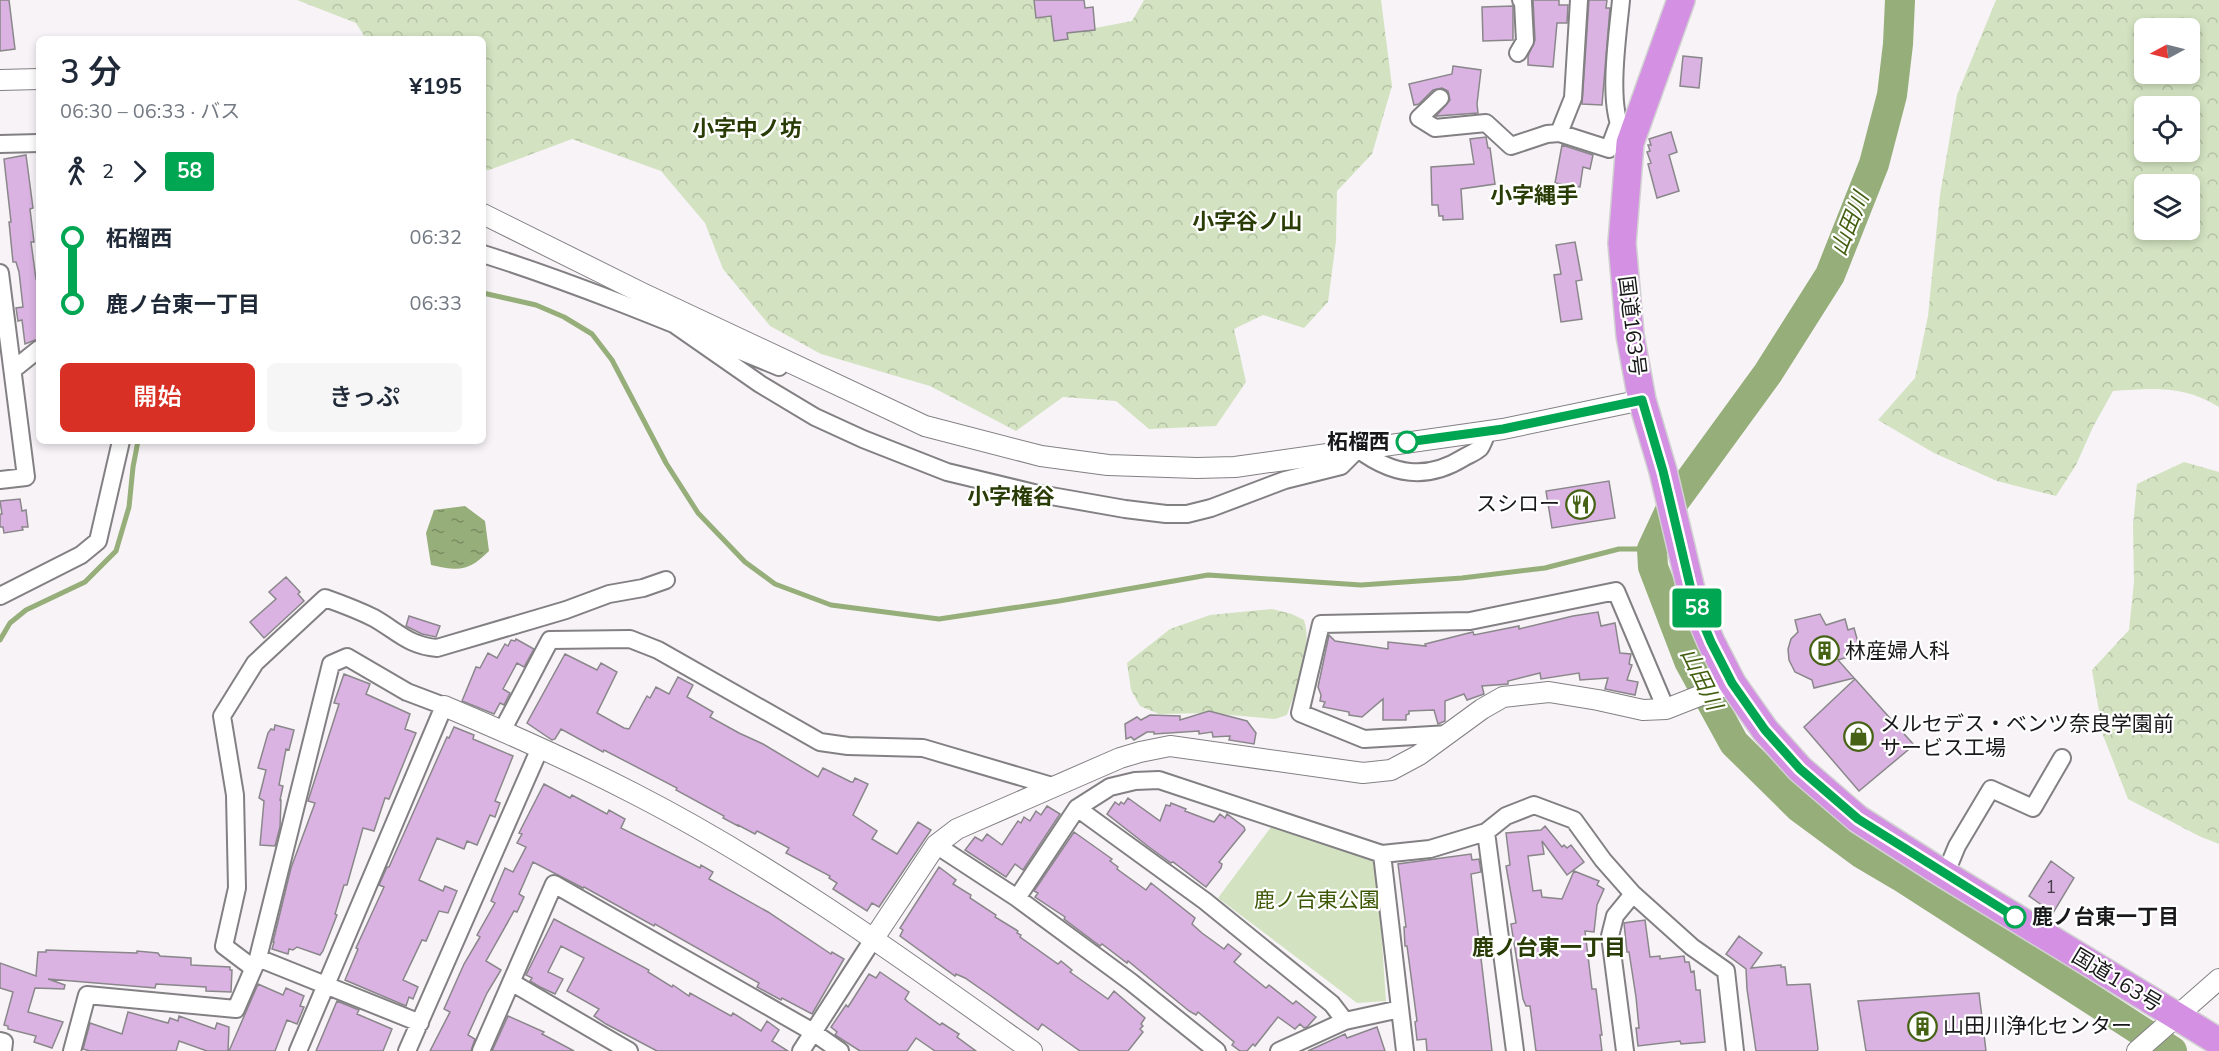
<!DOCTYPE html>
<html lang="ja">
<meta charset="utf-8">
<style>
:root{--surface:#fff;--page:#f6f6f7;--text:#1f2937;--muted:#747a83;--accent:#d93025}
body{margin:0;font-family:"Nunito Sans","Noto Sans JP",sans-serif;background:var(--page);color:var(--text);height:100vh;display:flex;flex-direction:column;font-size:22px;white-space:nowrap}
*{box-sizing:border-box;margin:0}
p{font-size:20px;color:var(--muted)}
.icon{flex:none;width:33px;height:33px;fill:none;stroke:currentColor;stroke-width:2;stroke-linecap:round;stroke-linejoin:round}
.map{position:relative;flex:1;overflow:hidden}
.drawer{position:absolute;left:36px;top:36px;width:450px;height:408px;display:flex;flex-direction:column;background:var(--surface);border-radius:9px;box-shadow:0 3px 9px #0003}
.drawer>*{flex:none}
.badge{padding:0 12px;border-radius:4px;font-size:21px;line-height:39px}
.needle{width:39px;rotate:263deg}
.controls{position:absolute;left:2134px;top:18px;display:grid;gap:12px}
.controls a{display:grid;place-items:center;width:66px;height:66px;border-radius:9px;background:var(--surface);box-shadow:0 3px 9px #0003;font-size:30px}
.map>.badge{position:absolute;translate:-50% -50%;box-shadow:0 0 0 3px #fff}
.legs{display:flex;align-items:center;gap:9px;height:66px;padding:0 24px;font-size:20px}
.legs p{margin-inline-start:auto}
.headline{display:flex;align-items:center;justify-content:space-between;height:102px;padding:0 24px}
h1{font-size:33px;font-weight:600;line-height:45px}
.button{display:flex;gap:12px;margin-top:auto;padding:12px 24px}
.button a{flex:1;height:69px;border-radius:9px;background:var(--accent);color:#fff;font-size:24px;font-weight:600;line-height:69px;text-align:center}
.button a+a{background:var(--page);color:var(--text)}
ul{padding:0 24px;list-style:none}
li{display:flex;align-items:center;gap:21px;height:66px;font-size:22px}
li i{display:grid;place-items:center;width:9px;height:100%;margin:0 8px;background:currentColor}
li i::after{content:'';width:15px;height:15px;margin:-8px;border:4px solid;border-radius:50%;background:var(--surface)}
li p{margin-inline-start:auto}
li:first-child i{background:linear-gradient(#0000 50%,currentColor 0)}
li:last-child i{background:linear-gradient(currentColor 50%,#0000 0)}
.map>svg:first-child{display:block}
.forest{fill:url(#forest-crowns);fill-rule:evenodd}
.green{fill:#d3e3c1}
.water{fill:url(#water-ripples)}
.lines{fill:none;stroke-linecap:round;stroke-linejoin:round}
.stream{stroke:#96ae79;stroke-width:5}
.river{stroke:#96ae79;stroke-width:30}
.building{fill:#dab3e2;stroke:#8a878b;stroke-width:1.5}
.minor-casing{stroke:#838084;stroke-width:20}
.tertiary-casing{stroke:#838084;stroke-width:22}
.trunk-casing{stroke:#d1d1d1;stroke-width:30}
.minor{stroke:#fff;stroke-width:16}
.tertiary{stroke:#fff;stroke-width:20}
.trunk{stroke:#d490e3;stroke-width:27}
.line-1-casing{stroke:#fff;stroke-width:14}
.line-1{stroke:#00a651;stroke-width:9}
.stop-1-dot{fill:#fff;stroke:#00a651;stroke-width:3}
.labels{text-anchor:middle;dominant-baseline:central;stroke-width:4.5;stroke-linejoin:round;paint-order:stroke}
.number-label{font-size:18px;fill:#493f4c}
.street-label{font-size:21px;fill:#19181a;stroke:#fff}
.stop-label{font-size:21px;font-weight:bold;fill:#19181a;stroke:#fff;text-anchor:end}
.poi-label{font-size:21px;fill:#19181a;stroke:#fff;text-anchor:start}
.park-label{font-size:21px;fill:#3d5805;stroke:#fff}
.neighbourhood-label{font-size:22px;font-weight:bold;fill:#293c06;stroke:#fff}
.water-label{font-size:22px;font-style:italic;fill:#425e0f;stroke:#fff}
</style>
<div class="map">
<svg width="2219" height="1051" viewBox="0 0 2219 1051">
<defs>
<pattern id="forest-crowns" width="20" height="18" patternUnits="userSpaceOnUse" patternTransform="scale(1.5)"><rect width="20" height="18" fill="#d3e3c1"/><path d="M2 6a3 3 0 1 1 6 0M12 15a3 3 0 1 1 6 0" fill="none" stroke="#b5c2a5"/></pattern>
<pattern id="water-ripples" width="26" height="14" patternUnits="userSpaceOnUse" patternTransform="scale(1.5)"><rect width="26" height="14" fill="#96ae79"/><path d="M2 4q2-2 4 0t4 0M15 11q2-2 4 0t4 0" fill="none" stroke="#7a8d62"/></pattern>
</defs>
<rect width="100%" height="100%" fill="#f7f3f7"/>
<!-- forest -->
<path class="forest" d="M297 0H1040L1069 33 1132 21 1144 0H1381L1392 86 1372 154 1337 191 1336 241 1328 302 1304 328 1263 315 1234 329 1246 382 1216 426 1149 429 1116 401 1063 397 1016 431 930 386 821 354 770 326 723 269 705 223 661 171 572 139 489 170H483V39H366L356 23Z
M1996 0H2219V407C2185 385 2152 388 2113 391L2093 427 2076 465 2056 496 1997 481 1934 453 1878 420 1915 378 1928 316 1940 195 1957 95ZM2190 28V74H2145V28ZM2190 106V152H2145V106ZM2145 184H2190V230H2145Z
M2184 462 2219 472V844L2199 836 2128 799 2103 735 2092 670 2129 630 2134 582 2133 526 2137 484Z
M1272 609 1292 614 1304 620C1313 649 1297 687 1287 715L1275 719 1209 713 1159 714 1140 706 1131 690 1127 663 1170 629 1210 615Z"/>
<!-- green -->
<path class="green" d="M1271 827 1376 855 1386 1001 1357 1003 1218 898Z"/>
<!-- water -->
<path class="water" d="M465 506 485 521 489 551C468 572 459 571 431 565L426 533 434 510Z"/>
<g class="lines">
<!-- stream -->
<path class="stream" d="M483 293 536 305 564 317 592 334 612 360 666 463 698 513 745 562 775 584 831 605 939 619 1059 601 1208 575 1361 585 1462 578 1545 568 1619 549H1652
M0 640 10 623 26 610 85 582 116 551 129 507 133 467 138 441"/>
<!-- river -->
<path class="river" d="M1900 0 1898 44 1892 95 1874 164 1830 275 1768 373 1674 502 1652 549 1653 567 1689 661 1734 743 1800 808 1861 853 1900 876 2172 1051"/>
</g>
<!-- building -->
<path class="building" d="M0 0H9L15 49 0 51Z
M1034 0H1084L1085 8 1093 7 1095 30 1067 33 1068 39 1054 41 1051 16 1036 18Z
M1533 0H1559V5H1568L1567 23H1557L1553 67 1528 65V56L1535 40Z
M1589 0H1607L1606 8H1610L1602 105 1582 104Z
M1513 6V40L1483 41 1482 7Z
M1683 56 1702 58 1699 88 1680 86Z
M1453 66 1481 70 1477 104 1478 113 1436 116 1450 100 1448 91 1442 88 1433 90 1419 104 1414 105 1409 84 1452 74Z
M1671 132 1677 152 1669 155 1679 191 1657 198 1648 164 1651 163 1647 152 1650 151 1648 145H1651L1649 139Z
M1486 137 1488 148H1490L1495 184 1461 189 1463 219 1443 220V216H1439L1438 205H1432L1431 167 1474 164 1470 139Z
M1562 145 1593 155 1590 169 1583 167 1580 187 1555 183Z
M26 155 33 208 30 209 34 242H31L36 279 39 278V334H37L38 339 25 344 22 320 18 321 16 308 23 307 19 272 16 262H13L9 222H11L4 159Z
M1575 242 1582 280 1576 281 1582 319 1561 322 1554 275 1561 274 1556 245Z
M1609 481 1615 518 1552 528 1546 491Z
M20 499 22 511 26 510 28 527H22L23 530 4 533 3 527H0V514H2L0 501Z
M286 577 300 592 298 594 304 601 264 638 250 622 276 599 269 592Z
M1598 612 1601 626 1615 623 1620 653 1631 654 1629 664 1632 665 1627 680 1638 682 1635 695 1605 689 1608 678 1580 680 1579 673 1541 679 1540 673 1508 681V684L1482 686 1484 694 1467 700 1464 694 1445 701V721L1438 724 1434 710 1409 711V714L1406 715V720H1383V699L1362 717 1349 715V712L1323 707 1325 702 1320 701 1321 695 1318 687 1329 635 1335 641 1388 649V642L1426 646 1425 644 1473 632 1474 635 1519 626V629L1573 616Z
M1820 614 1826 625 1845 619 1848 630 1854 628 1861 653 1838 660 1854 678 1814 688 1812 680 1795 672 1789 660 1788 649 1791 639 1798 632 1795 620Z
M409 616 440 626 436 637 422 634 406 626Z
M516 639 534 649 524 667 517 663 503 689 510 693 504 705 500 703 494 714 462 701 476 667 480 668 488 653 497 658 505 644 508 646 511 640 515 641Z
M565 654 597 670 601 663 617 672 597 713 624 728 629 729 647 696 650 698 656 687 669 694 678 677 693 685 687 697 713 712 710 717 739 733 763 744 818 777 823 768 851 782H853L855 778 868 784 853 815 877 831 872 839 897 854 918 822 931 830 879 907 872 903 867 911 833 889 837 883 829 878 830 876 786 853 789 848 757 831 755 834 738 825V826L723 818 724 816 676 790 677 788 604 750 603 752 561 729 555 739 552 740 527 723Z
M344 674 370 684 366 694 410 714 405 729 416 733 389 799 385 798 374 831 363 828 347 885H344L335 914 337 915 323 951 320 955 297 947 293 950 289 949 288 954 272 949 274 942H273L291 868 315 803 308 801 339 704 334 703Z
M1855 679 1914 745 1859 791 1804 727Z
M1209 711 1247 721 1256 733 1254 744 1229 740 1230 736 1213 737 1212 732 1199 734V731L1154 734V732H1147L1134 740 1131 737 1126 739 1125 724 1137 717 1141 720 1150 715 1180 716V720Z
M275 725 294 730 289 750 286 749 279 785 283 786 280 800H281L280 827 275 846 260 845 264 801 259 798 266 770 258 768 268 733 271 729 274 730Z
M454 727 474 735 473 739 513 756 495 801 500 803 495 817 490 815 477 845 467 841 464 849 437 838 419 880 443 891 445 886 457 891 448 913 439 911 426 941 422 940 403 980 418 987 413 999 409 997 406 1006 345 980 358 949 356 948 384 887 379 885 387 867H389L447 737 449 738Z
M544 784 570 798 572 795 607 814 609 810 625 819 621 828 700 868 701 865 713 872 709 879 768 912 831 954 832 952 844 959 812 1014 782 998 781 1000 757 987 759 983 655 924 654 926 584 887 583 888 533 862 519 894 524 897 517 912 514 911 486 961 501 970 487 993 468 1035 475 1039 471 1051H430L450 1012 444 1009 464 964 480 937 477 935 495 903 491 901 505 868 513 872 526 847 517 843 522 834 519 833Z
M1128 798 1160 821 1166 805 1170 806 1171 803 1186 809 1185 811 1214 822 1220 814 1225 818 1227 814 1244 827 1245 830 1219 862 1222 864 1221 868 1206 887 1173 862 1171 863 1149 847 1107 814 1115 802 1119 805 1121 802 1124 804Z
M1047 806 1060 814 1023 870 1015 864 1006 877 965 850 975 837 982 841 987 834 1002 845 1018 821 1021 823 1024 817 1030 821 1036 811 1041 815Z
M1545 826 1562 847 1564 845 1567 848 1571 845 1584 862 1567 875 1542 841 1544 854 1528 856 1533 891 1541 890 1542 897 1562 899 1574 871 1599 881 1597 885 1604 889 1597 905 1594 932 1585 931 1592 989H1596L1602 1035H1600L1602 1051H1536L1530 1006H1526L1523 999 1511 924 1516 923 1506 866 1510 865 1506 833 1541 830Z
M1074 832 1112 859 1110 861 1118 867 1117 869 1146 890 1151 883 1195 918 1192 924 1202 933 1224 949 1228 944 1241 954 1234 962 1266 988 1269 985 1293 1004 1296 1001 1316 1017 1307 1027 1304 1028 1300 1024 1295 1029 1278 1017 1255 1046 1253 1044 1247 1051H1240L1232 1045 1234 1042 1198 1012 1196 1015 1189 1011 1128 961 1127 963 1102 944 1100 946 1064 919 1065 917 1035 897 1038 893 1034 891Z
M1471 854 1472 860 1479 859 1481 872 1471 874 1492 1051H1427L1426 1039 1417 1040 1415 1022 1417 1021 1407 946H1405L1404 927H1406L1398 864Z
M2051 861 2074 878 2053 913 2029 896Z
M939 867 956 880 953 884 971 895 970 898 996 915 995 917 1018 931 1017 933 1021 935 1020 937 1058 964 1061 961 1072 970 1070 972 1108 999 1114 991 1145 1018 1141 1024 1143 1026 1140 1029 1143 1032 1128 1051H1080L1042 1024 1038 1030 991 996 965 978 956 974 955 976 900 936 903 930 900 928Z
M554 919 649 970 648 972 672 987 673 985 689 996 690 993 731 1016 733 1013 761 1031 767 1021 779 1030 772 1041 788 1051H657L606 1024 594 1016 599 1009 567 991 584 958 561 946 548 972 563 979 555 994 540 987 530 981 532 978 526 975Z
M1645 920 1650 957 1660 956V959L1684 956 1685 962H1689L1691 972 1694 971 1696 990H1700L1705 1042 1681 1044 1680 1041 1638 1046 1636 1028H1639L1636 997 1629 952H1627L1624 923Z
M1739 936 1762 953 1751 968 1781 965V967H1785L1787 985 1810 984 1818 1049 1817 1051H1756L1747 989 1746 969 1726 954Z
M46 950 137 953V951L158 953 160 956 191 958V965L230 967V970H232L231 992 206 991V987L156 984 155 988 48 979 65 985 64 989 35 988 28 1012 63 1022 52 1048 34 1042 36 1036 8 1029V1026L4 1025 13 992 0 988V963L36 976 38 952H46Z
M880 972 909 992 905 999 908 1002 940 1025 942 1023 959 1034 957 1037 976 1051H935L916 1038 907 1051H860L835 1035 837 1032 831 1027 846 1005 848 1007 869 974 876 978Z
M258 984 283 995 286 988 304 996 300 1006 304 1007 297 1024 287 1020 275 1051H229Z
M1979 993 1986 1051H1866L1858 1001Z
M337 1001 359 1010 357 1014 392 1029 383 1051H316Z
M128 1012 168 1023 170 1018 178 1021 179 1016 215 1029 217 1023 229 1027 228 1051H207L179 1041 176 1051H90L83 1049 90 1023 122 1034Z
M508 1016 544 1032 542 1034 574 1051H492Z
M1377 1027 1385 1051H1308L1345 1034 1347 1038Z"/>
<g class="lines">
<defs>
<path id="minor" d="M1579 0 1573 98 1559 133 1609 149 1618 125
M1621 0C1618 34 1606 107 1624 135
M1518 53 1525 41 1523 2 1521 0
M1440 98 1419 118 1435 128 1486 123 1511 146 1547 134 1559 133
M0 144 39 143
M483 254C584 286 681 327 779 367
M0 273 26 477 0 480
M671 322 760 384 815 417 863 439 947 472 1034 493 1125 509 1166 514H1187L1211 508 1285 480 1341 466 1358 449C1392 475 1426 481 1463 458 1468 455 1476 452 1480 448 1483 444 1485 436 1488 431
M14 369 39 349
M0 596 81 555 98 541 121 441
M502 731 550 640 630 639 658 650 820 742 848 746 923 748 1052 786
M1449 734 1364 739 1300 713 1321 624 1470 621 1616 591 1666 709
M1077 808 1205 901 1332 1004 1345 1021
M1486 832 1515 1051
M936 845 1017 898 1131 982 1217 1051
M1382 854 1405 1051
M1945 875 1957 846 1991 789 2033 808 2062 758
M1633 894 1692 947 1726 971 1735 1051
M1017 898 1077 808 1110 787 1135 781 1159 780 1382 854 1430 849 1486 832 1506 816 1534 805 1574 820 1603 860 1633 894 1615 916 1610 936 1625 1051
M258 958 420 1023
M253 968 224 946 237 888 235 795 222 716 255 663 325 598C342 604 358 610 374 618 397 631 409 646 437 648L566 610 609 594 643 588 666 580
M511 982 629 1051
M0 1041 4 1042 3 1051
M72 1051 87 995 236 1009 258 958 331 664 347 657 407 692 444 706 298 1051
M407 1051 540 748
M481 1051 554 884 813 1032 840 1051
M801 1051 874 938
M1279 1051 1345 1021 1400 1009"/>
<path id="tertiary" d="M0 80 39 79
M483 214 642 293 925 426 1041 456 1108 465 1197 468 1235 467 1503 429 1642 400
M444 706C508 733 571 761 633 793 774 865 903 959 1032 1051
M874 938 936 845 957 829 1120 758 1140 752 1170 746 1363 773 1391 770 1419 755 1482 709 1503 697 1549 692 1598 700 1643 710 1666 709 1732 683
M2137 1051 2219 979"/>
<path id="trunk" d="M1681 0 1630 143 1622 243 1630 335 1642 400 1663 471 1694 602 1711 642 1732 683 1765 730 1800 769 1858 819 1936 869 2219 1042"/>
</defs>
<!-- minor casing -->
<use href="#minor" class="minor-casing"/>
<!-- tertiary casing -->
<use href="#tertiary" class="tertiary-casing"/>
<!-- trunk casing -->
<use href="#trunk" class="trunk-casing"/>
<!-- minor -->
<use href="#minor" class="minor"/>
<!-- tertiary -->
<use href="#tertiary" class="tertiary"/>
<!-- trunk -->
<use href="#trunk" class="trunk"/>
</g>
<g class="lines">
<defs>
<path id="line-1" d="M1407 442 1503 429 1642 400 1663 471 1694 602 1711 642 1732 683 1765 730 1800 769 1858 819 2015 917"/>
</defs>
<!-- line-1 casing -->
<use href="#line-1" class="line-1-casing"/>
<!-- line-1 -->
<use href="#line-1" class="line-1"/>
</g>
<!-- icons -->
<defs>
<symbol id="restaurant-ring" viewBox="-11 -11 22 22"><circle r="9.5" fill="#fff" stroke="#466315" stroke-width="1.5"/><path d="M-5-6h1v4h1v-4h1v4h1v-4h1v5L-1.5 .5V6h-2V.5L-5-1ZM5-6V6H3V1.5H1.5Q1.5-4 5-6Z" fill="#466315"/></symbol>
<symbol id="building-ring" viewBox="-11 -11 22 22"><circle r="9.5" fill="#fff" stroke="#466315" stroke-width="1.5"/><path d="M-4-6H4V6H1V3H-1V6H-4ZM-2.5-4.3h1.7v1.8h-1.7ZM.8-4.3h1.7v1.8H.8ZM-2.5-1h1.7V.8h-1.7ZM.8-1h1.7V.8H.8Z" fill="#466315"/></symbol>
<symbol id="shop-ring" viewBox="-11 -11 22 22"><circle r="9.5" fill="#fff" stroke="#466315" stroke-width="1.5"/><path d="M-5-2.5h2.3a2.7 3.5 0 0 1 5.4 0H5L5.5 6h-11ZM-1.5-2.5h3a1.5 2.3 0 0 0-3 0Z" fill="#466315"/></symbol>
</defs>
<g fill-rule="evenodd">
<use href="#restaurant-ring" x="1564" y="488" width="33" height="33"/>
<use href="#building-ring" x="1808" y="634" width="33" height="33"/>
<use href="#shop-ring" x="1842" y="720" width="33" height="33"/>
<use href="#building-ring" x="1906" y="1010" width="33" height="33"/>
</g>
<!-- markers -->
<g class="stop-1-dot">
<circle cx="1407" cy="442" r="10"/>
<circle cx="2015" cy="917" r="10"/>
</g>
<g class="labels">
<!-- number labels -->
<g class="number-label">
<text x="2051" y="887">1</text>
</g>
<!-- street labels -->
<g class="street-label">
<text transform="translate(1632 326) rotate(83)">国道163号</text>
<text transform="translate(2117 980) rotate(31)">国道163号</text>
</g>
<!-- stop labels -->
<g class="stop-label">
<text x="1390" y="442">柘榴西</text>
<text x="2032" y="917" text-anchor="start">鹿ノ台東一丁目</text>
</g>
<!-- poi labels -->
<g class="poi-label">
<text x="1560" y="504" text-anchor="end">スシロー</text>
<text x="1845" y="651">林産婦人科</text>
<text x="1880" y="724">メルセデス・ベンツ奈良学園前<tspan x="1880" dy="24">サービス工場</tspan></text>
<text x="1943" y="1026">山田川浄化センター</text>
</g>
<!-- park labels -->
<g class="park-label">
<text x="1317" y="900">鹿ノ台東公園</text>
</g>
<!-- neighbourhood labels -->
<g class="neighbourhood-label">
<text x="747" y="129">小字中ノ坊</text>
<text x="1534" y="196">小字縄手</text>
<text x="1247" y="222">小字谷ノ山</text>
<text x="1011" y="497">小字権谷</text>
<text x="1549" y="948">鹿ノ台東一丁目</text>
</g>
<!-- water labels -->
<g class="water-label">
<text transform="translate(1850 224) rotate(-68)">山田川</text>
<text transform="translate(1701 679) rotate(64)">山田川</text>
</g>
</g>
</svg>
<div class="controls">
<a><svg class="needle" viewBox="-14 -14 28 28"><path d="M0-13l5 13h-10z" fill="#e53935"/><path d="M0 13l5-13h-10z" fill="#747a83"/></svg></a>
<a><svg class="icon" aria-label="locate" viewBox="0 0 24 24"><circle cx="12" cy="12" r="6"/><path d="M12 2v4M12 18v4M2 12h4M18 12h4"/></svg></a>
<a><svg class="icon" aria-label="layers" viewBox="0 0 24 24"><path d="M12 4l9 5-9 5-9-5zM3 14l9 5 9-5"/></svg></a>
</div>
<b class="badge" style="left:1697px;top:608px;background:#00a651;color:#fff">58</b>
<section class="drawer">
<div class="headline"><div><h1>3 分</h1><p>06:30 – 06:33 · バス</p></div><b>¥195</b></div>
<div class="legs"><svg class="icon" aria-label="walk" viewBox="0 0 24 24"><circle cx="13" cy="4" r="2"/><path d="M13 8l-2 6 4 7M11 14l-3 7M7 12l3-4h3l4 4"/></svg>2<svg class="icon" aria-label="forward" viewBox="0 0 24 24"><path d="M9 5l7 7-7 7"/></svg><b class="badge" style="background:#00a651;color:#fff">58</b></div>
<ul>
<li><i style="color:#00a651"></i><b>柘榴西</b><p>06:32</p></li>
<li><i style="color:#00a651"></i><b>鹿ノ台東一丁目</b><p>06:33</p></li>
</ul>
<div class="button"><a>開始</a><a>きっぷ</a></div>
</section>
</div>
